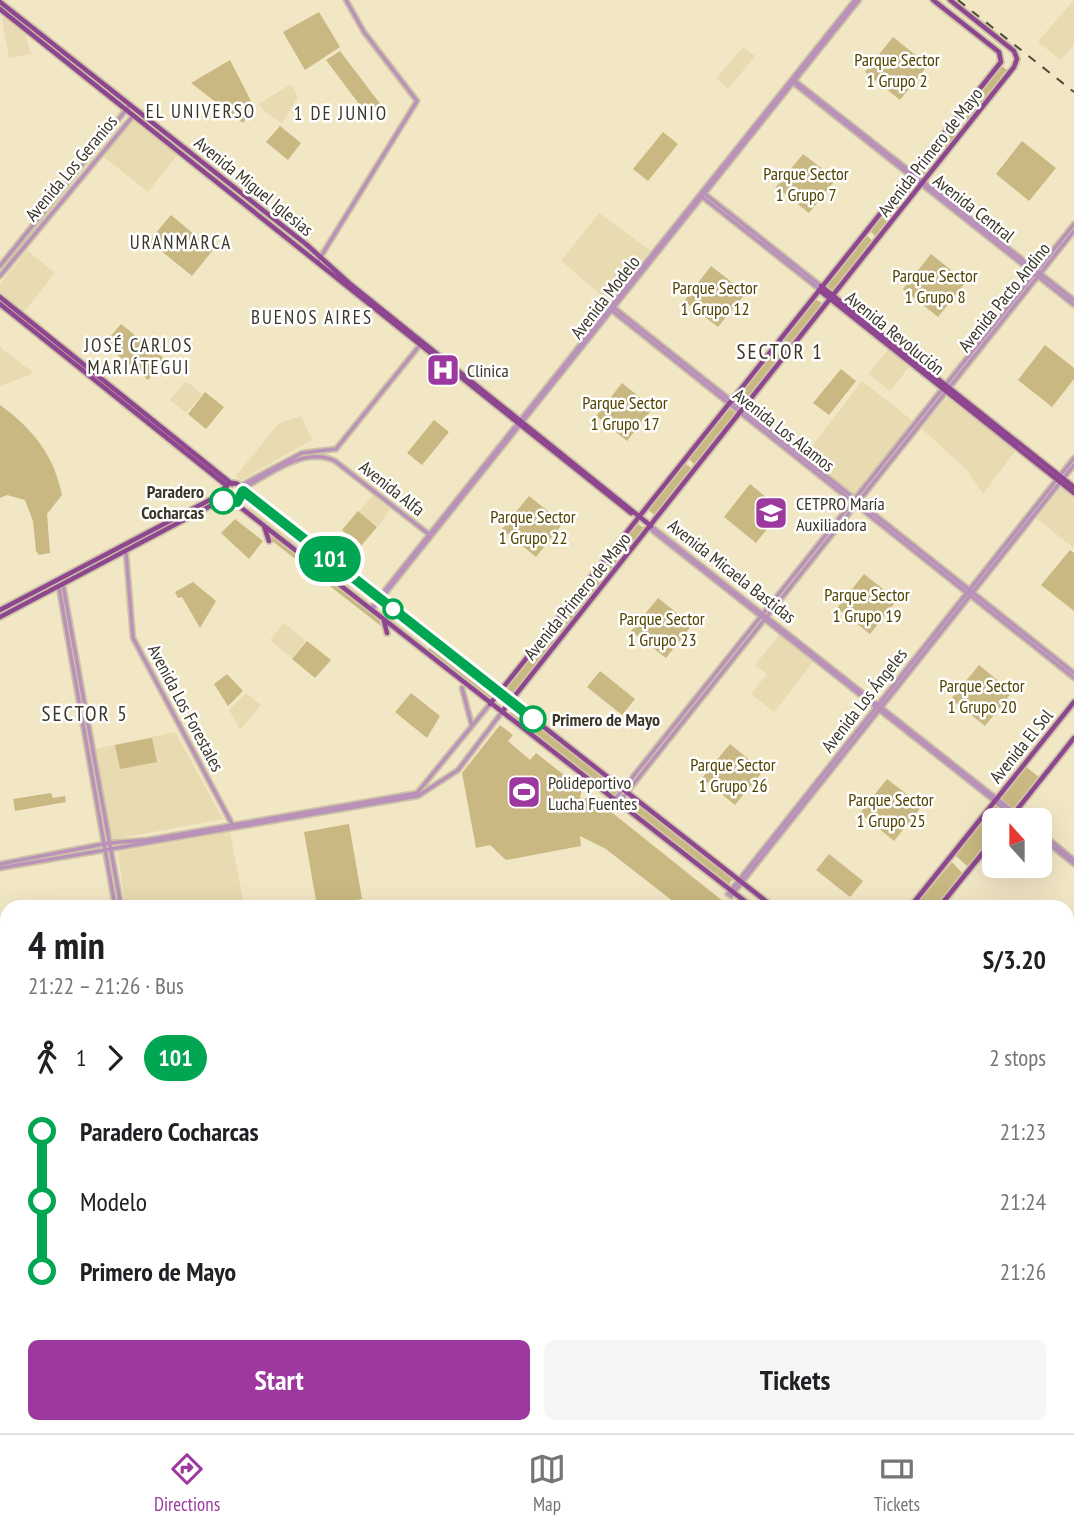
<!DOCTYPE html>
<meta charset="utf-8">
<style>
:root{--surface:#fff;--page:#f6f6f6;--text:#202124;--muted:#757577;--line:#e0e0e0;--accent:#9c389e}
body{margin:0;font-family:"PT Sans Narrow",sans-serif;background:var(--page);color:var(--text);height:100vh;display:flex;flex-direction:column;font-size:26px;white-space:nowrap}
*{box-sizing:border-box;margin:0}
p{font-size:23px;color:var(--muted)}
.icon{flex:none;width:38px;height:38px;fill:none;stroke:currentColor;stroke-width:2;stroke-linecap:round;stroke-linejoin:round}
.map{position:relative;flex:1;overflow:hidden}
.panel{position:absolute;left:0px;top:900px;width:1074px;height:534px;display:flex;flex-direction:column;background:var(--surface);border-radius:21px 21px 0 0;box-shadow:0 7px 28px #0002}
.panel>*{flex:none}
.badge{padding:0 14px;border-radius:23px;font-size:24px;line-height:46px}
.needle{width:46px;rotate:339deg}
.controls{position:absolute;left:982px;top:808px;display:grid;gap:14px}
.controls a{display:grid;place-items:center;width:70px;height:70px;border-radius:10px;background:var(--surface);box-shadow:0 7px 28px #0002;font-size:35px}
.map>.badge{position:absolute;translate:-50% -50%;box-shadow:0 0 0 4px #fff}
.legs{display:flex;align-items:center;gap:10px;height:77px;padding:0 28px;font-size:23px}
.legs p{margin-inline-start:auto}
.summary{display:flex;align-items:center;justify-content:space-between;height:119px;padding:0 28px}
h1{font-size:38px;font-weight:700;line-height:52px}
.action{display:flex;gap:14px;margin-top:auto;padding:14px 28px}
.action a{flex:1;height:80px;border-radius:10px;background:var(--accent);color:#fff;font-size:28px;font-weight:700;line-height:80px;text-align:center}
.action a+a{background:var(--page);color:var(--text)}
ul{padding:0 28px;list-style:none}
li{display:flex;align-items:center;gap:24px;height:70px;font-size:26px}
li i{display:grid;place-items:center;width:10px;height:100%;margin:0 9px;background:currentColor}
li i::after{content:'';width:18px;height:18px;margin:-9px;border:5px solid;border-radius:50%;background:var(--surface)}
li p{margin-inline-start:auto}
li:first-child i{background:linear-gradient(#0000 50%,currentColor 0)}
li:last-child i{background:linear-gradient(currentColor 50%,#0000 0)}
.tabs{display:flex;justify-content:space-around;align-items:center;height:98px;border-top:2px solid var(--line);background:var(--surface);font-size:19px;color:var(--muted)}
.tabs a{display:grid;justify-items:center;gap:4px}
.tabs .current{color:var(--accent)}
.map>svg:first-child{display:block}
.built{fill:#e8dbb1}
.green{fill:#c9b881}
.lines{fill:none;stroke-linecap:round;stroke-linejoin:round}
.minor-casing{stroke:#cdc4a6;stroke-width:7}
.major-casing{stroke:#cdc4a6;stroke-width:8}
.minor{stroke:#ba92b9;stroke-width:3.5}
.major{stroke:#8e4690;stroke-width:4.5}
.rail{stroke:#504b3a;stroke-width:2;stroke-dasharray:9 9;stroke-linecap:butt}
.line-1-casing{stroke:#fff;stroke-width:16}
.line-1{stroke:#00a651;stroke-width:10}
.stop-1-dot{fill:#fff;stroke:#00a651;stroke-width:3.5}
.labels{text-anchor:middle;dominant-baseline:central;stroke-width:5;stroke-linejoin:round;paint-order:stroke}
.park-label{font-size:18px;fill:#534301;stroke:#fff}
.street-label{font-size:18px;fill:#3a3628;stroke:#fff}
.poi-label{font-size:18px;fill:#3a3628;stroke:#fff;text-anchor:start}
.stop-label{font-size:18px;font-weight:bold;fill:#3a3628;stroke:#fff;text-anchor:end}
.neighbourhood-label{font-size:19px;letter-spacing:2px;fill:#3a3628;stroke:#fff}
.quarter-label{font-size:21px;letter-spacing:2px;fill:#3a3628;stroke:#fff}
</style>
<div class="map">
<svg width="1074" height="1433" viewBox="0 0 1074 1433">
<rect width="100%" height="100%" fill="#f2e7c5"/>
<!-- built -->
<path class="built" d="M1074 0V45L1061 60 1039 43V40Z
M5 16 25 33 31 54 9 58 2 19Z
M743 47 755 56 728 89 716 78Z
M291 84 298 97 282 123 264 111 259 104Z
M133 120 177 155 148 192 104 157Z
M599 213 650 250 610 302 561 261Z
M27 250 55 273 24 312 0 293V284Z
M0 346 2 349 34 373 0 386Z
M889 349 910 366 890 391 868 374Z
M186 381 202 394 186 413 170 400Z
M862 381 913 421 855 496 805 455Z
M948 397 1016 450 983 494 968 471 921 428Z
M301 416 312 440 240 481 236 476 279 423Z
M1061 487 1074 495V548L1037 519Z
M373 495 390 509 378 526 359 512Z
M253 503 371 595 366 602 247 511Z
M386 606 430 642 424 649 380 614Z
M284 623 306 641 292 658 270 640Z
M780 634 814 661 774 712 751 694 767 674 755 665Z
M246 693 261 705 240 730 229 710Z
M175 732 223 819 111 840 94 749Z
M230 832 244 906H125L118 852Z
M7 1062V1157L0 1162V1064Z
M218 1426H456L457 1433H219Z
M549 1426H710L705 1433H558Z"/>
<!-- green -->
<path class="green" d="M319 12 340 47 305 70 283 32Z
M893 37 928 65 900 100 865 72Z
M340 51 381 105 371 120 326 60Z
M230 60 254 107 243 123 191 83Z
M1000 65 1009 71 970 122H966L960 116Z
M956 120 965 126 923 178 915 172Z
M280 126 301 143 288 160 266 142Z
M663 132 678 144 648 181 633 169Z
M1022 141 1056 168 1029 201 996 174Z
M803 154 836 179 809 213 776 187Z
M909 179 918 184 876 237 869 230Z
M171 215 213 250 192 276 149 241Z
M866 235 874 242 832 293 825 286Z
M931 254 966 282 938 317 903 289Z
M711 266 746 293 718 327 684 301Z
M814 299 821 302 819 310 786 351 779 344Z
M121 324 165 359 148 380 104 344Z
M1045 345 1074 368V379L1052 407 1018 380Z
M774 349 783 355 740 407 734 400Z
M841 369 856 381 829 415 813 403Z
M622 383 653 408 627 441 596 416Z
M205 392 224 407 206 429 188 414Z
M0 405C33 429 54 455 62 495L47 514 50 553 39 555 36 551 33 521 25 500 7 495 0 498Z
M728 407 736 413 695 465 688 458Z
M434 420 449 432 422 465 407 453Z
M684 463 693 469 656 516 647 509Z
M750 484 782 510 756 543 724 517Z
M529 496 563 523 536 557 502 529Z
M358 511 377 527 361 546 342 530Z
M235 519 263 541 249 559 221 533Z
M636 523 646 529 604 579 596 574Z
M268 532 380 621 381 626 271 540Z
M1070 550 1074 553V611L1041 585Z
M864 574 897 600 870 634 837 608Z
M594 577 601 584 562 634 553 627Z
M193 582 216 601 200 628 182 597 178 598 175 592Z
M658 598 692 625 666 658 631 631Z
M546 635 556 642 512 694 505 688Z
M307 641 331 660 315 678 292 659Z
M433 643 495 692 489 700 427 651Z
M979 665 1012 692 985 726 951 699Z
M600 671 635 699 622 715 587 687Z
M227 674 243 691 228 706 214 684Z
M411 693 440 716 427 738 395 712Z
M514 707 619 789 613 796 510 714Z
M500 725 513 735 508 741 530 760 536 753 582 789 580 797 584 800 590 795 729 906H679L606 849 580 836 581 846 506 860 490 845 476 848 462 773Z
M152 738 157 762 120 769 115 745Z
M730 744 763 771 735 805 702 778Z
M1025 766 1039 777 1012 809 1001 798Z
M887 779 922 806 894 841 860 813Z
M51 793 53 798 65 796 66 802 15 811 13 799Z
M629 797 734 878 728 885 624 803Z
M996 806 1008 815 1004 821H994V834L967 866 955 855Z
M349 824 362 899 317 906 304 832Z
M829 854 863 881 850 897 816 870Z
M952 862 963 874 937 906H915Z"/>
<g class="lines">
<defs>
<path id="minor" d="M795 81 1074 300
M792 82 1074 305
M705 194 821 286
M701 196 819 289
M318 261 417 101 364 32 346 0
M0 266 130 105
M0 276 133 116
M612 306 1074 673
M610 309 1074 678
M240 486 302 453 336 449 420 345
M242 489C269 475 303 446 335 461L430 535
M651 526 1025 821
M649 528 1020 821
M126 553 133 638 232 824
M63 585 121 906
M59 588 115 906
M370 609 855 0
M372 610 859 0
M462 688 472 726
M612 803 1074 224
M616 806 1074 231
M1040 832 1074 860
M1040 837 1074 864
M0 864 109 843 147 840 417 793 490 704
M0 868 418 796 458 770 502 712
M728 894 1074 458
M731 896 1074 465
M1068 982 1074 973
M1068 987 1074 979
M1068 1215 1074 1207
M1068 1223 1074 1215
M210 1426 212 1433
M215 1426 216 1433
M782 1426 790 1433
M794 1426 802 1433
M1030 1426 1038 1433
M1044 1426 1053 1433
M895 1433 900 1426
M901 1433 906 1426"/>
<path id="major" d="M0 2 307 245 349 283 651 526
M0 9 631 513
M821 286 1074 487
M819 290 1074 493
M0 297 232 484
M0 304 227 486
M223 493a10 10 0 1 1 20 0a10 10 0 1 1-20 0Z
M243 491 772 906
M235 503 751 906
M264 526 269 541
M0 610 223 493
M0 617 214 504 227 501
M384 621 387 633
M490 704 1001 62 999 52 933 0
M502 712 1014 67 1017 59 1014 51 950 0
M1008 821 1074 738
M911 906 1074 702
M940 906 994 839
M1068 1141 1074 1146
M1068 1160 1074 1165
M515 1433 520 1426
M523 1433 528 1426"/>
</defs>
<!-- minor casing -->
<use href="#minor" class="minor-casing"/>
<!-- major casing -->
<use href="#major" class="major-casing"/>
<!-- minor -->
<use href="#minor" class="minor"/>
<!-- major -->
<use href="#major" class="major"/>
<!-- rail -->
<path class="rail" d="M958 0 1074 92"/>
</g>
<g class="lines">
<defs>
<path id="line-1" d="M223 501 237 502 243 491 533 719"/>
</defs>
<!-- line-1 casing -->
<use href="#line-1" class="line-1-casing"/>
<!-- line-1 -->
<use href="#line-1" class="line-1"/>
</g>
<!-- icons -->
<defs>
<symbol id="hospital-square" viewBox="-11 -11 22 22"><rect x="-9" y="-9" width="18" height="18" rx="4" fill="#9c389e" stroke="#fff"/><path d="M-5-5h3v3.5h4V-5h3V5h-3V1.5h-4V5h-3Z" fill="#fff"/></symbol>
<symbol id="university-square" viewBox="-11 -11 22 22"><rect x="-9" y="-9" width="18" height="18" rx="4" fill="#9c389e" stroke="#fff"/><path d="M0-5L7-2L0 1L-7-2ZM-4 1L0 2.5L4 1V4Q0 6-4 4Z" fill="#fff"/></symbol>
<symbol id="stadium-square" viewBox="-11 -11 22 22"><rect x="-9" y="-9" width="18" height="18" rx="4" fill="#9c389e" stroke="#fff"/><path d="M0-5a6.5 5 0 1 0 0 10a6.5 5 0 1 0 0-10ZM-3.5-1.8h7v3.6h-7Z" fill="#fff"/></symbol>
</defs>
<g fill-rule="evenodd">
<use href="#hospital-square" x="424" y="351" width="38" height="38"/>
<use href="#university-square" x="752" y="494" width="38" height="38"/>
<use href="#stadium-square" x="505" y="773" width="38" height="38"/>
</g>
<!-- markers -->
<g class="stop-1-dot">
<circle cx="223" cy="501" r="12"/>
<circle cx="393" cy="609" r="9"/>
<circle cx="533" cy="719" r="12"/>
</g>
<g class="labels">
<!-- park labels -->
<g class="park-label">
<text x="897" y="59">Parque Sector<tspan x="897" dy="21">1 Grupo 2</tspan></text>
<text x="806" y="173">Parque Sector<tspan x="806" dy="21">1 Grupo 7</tspan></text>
<text x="935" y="275">Parque Sector<tspan x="935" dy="21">1 Grupo 8</tspan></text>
<text x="715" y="287">Parque Sector<tspan x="715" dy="21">1 Grupo 12</tspan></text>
<text x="625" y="402">Parque Sector<tspan x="625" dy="21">1 Grupo 17</tspan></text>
<text x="533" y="516">Parque Sector<tspan x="533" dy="21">1 Grupo 22</tspan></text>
<text x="867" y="594">Parque Sector<tspan x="867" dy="21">1 Grupo 19</tspan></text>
<text x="662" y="618">Parque Sector<tspan x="662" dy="21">1 Grupo 23</tspan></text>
<text x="982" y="685">Parque Sector<tspan x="982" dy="21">1 Grupo 20</tspan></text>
<text x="733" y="764">Parque Sector<tspan x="733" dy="21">1 Grupo 26</tspan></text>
<text x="891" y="799">Parque Sector<tspan x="891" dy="21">1 Grupo 25</tspan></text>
</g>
<!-- street labels -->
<g class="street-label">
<text transform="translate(930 152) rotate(-52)">Avenida Primero de Mayo</text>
<text transform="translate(71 168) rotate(-50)">Avenida Los Geranios</text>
<text transform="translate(254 186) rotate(39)">Avenida Miguel Iglesias</text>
<text transform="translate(974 208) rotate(38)">Avenida Central</text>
<text transform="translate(605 297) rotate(-52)">Avenida Modelo</text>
<text transform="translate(1004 297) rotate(-51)">Avenida Pacto Andino</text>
<text transform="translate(895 333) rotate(39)">Avenida Revolución</text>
<text transform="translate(784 430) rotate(38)">Avenida Los Alamos</text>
<text transform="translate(392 488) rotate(38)">Avenida Alfa</text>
<text transform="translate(732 571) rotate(38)">Avenida Micaela Bastidas</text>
<text transform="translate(577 596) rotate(-51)">Avenida Primero de Mayo</text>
<text transform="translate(864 700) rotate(-52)">Avenida Los Ángeles</text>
<text transform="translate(186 708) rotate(62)">Avenida Los Forestales</text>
<text transform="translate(1021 746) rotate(-51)">Avenida El Sol</text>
</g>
<!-- poi labels -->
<g class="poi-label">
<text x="467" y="370">Clinica</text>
<text x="796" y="503">CETPRO María<tspan x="796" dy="21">Auxiliadora</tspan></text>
<text x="548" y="782">Polideportivo<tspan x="548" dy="21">Lucha Fuentes</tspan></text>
</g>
<!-- stop labels -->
<g class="stop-label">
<text x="204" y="491">Paradero<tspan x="204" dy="21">Cocharcas</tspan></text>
<text x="552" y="719" text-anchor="start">Primero de Mayo</text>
</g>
<!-- neighbourhood labels -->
<g class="neighbourhood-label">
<text x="201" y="111">EL UNIVERSO</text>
<text x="341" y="113">1 DE JUNIO</text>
<text x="181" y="242">URANMARCA</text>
<text x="312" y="317">BUENOS AIRES</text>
<text x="139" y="345">JOSÉ CARLOS<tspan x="139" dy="22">MARIÁTEGUI</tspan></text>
</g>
<!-- quarter labels -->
<g class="quarter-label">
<text x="780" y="351">SECTOR 1</text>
<text x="85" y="713">SECTOR 5</text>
</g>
</g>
</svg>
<div class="controls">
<a><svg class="needle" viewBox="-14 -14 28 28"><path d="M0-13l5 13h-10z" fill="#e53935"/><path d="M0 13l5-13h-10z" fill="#757577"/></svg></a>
</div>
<b class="badge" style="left:330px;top:559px;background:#00a651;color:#fff">101</b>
<section class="panel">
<div class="summary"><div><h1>4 min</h1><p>21:22 – 21:26 · Bus</p></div><b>S/3.20</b></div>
<div class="legs"><svg class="icon" aria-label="walk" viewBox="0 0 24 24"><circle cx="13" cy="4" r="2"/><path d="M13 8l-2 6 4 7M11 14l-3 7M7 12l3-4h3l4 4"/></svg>1<svg class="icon" aria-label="forward" viewBox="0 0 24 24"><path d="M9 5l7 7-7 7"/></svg><b class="badge" style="background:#00a651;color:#fff">101</b><p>2 stops</p></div>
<ul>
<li><i style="color:#00a651"></i><b>Paradero Cocharcas</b><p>21:23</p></li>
<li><i style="color:#00a651"></i><span>Modelo</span><p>21:24</p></li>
<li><i style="color:#00a651"></i><b>Primero de Mayo</b><p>21:26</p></li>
</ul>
<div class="action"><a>Start</a><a>Tickets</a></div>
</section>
</div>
<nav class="tabs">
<a class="current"><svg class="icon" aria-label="directions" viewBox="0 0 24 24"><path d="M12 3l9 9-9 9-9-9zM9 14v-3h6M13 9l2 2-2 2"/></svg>Directions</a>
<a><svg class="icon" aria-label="map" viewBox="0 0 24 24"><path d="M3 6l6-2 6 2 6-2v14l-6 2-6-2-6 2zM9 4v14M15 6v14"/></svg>Map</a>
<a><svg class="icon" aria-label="tickets" viewBox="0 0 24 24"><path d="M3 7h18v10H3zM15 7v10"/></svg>Tickets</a>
</nav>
